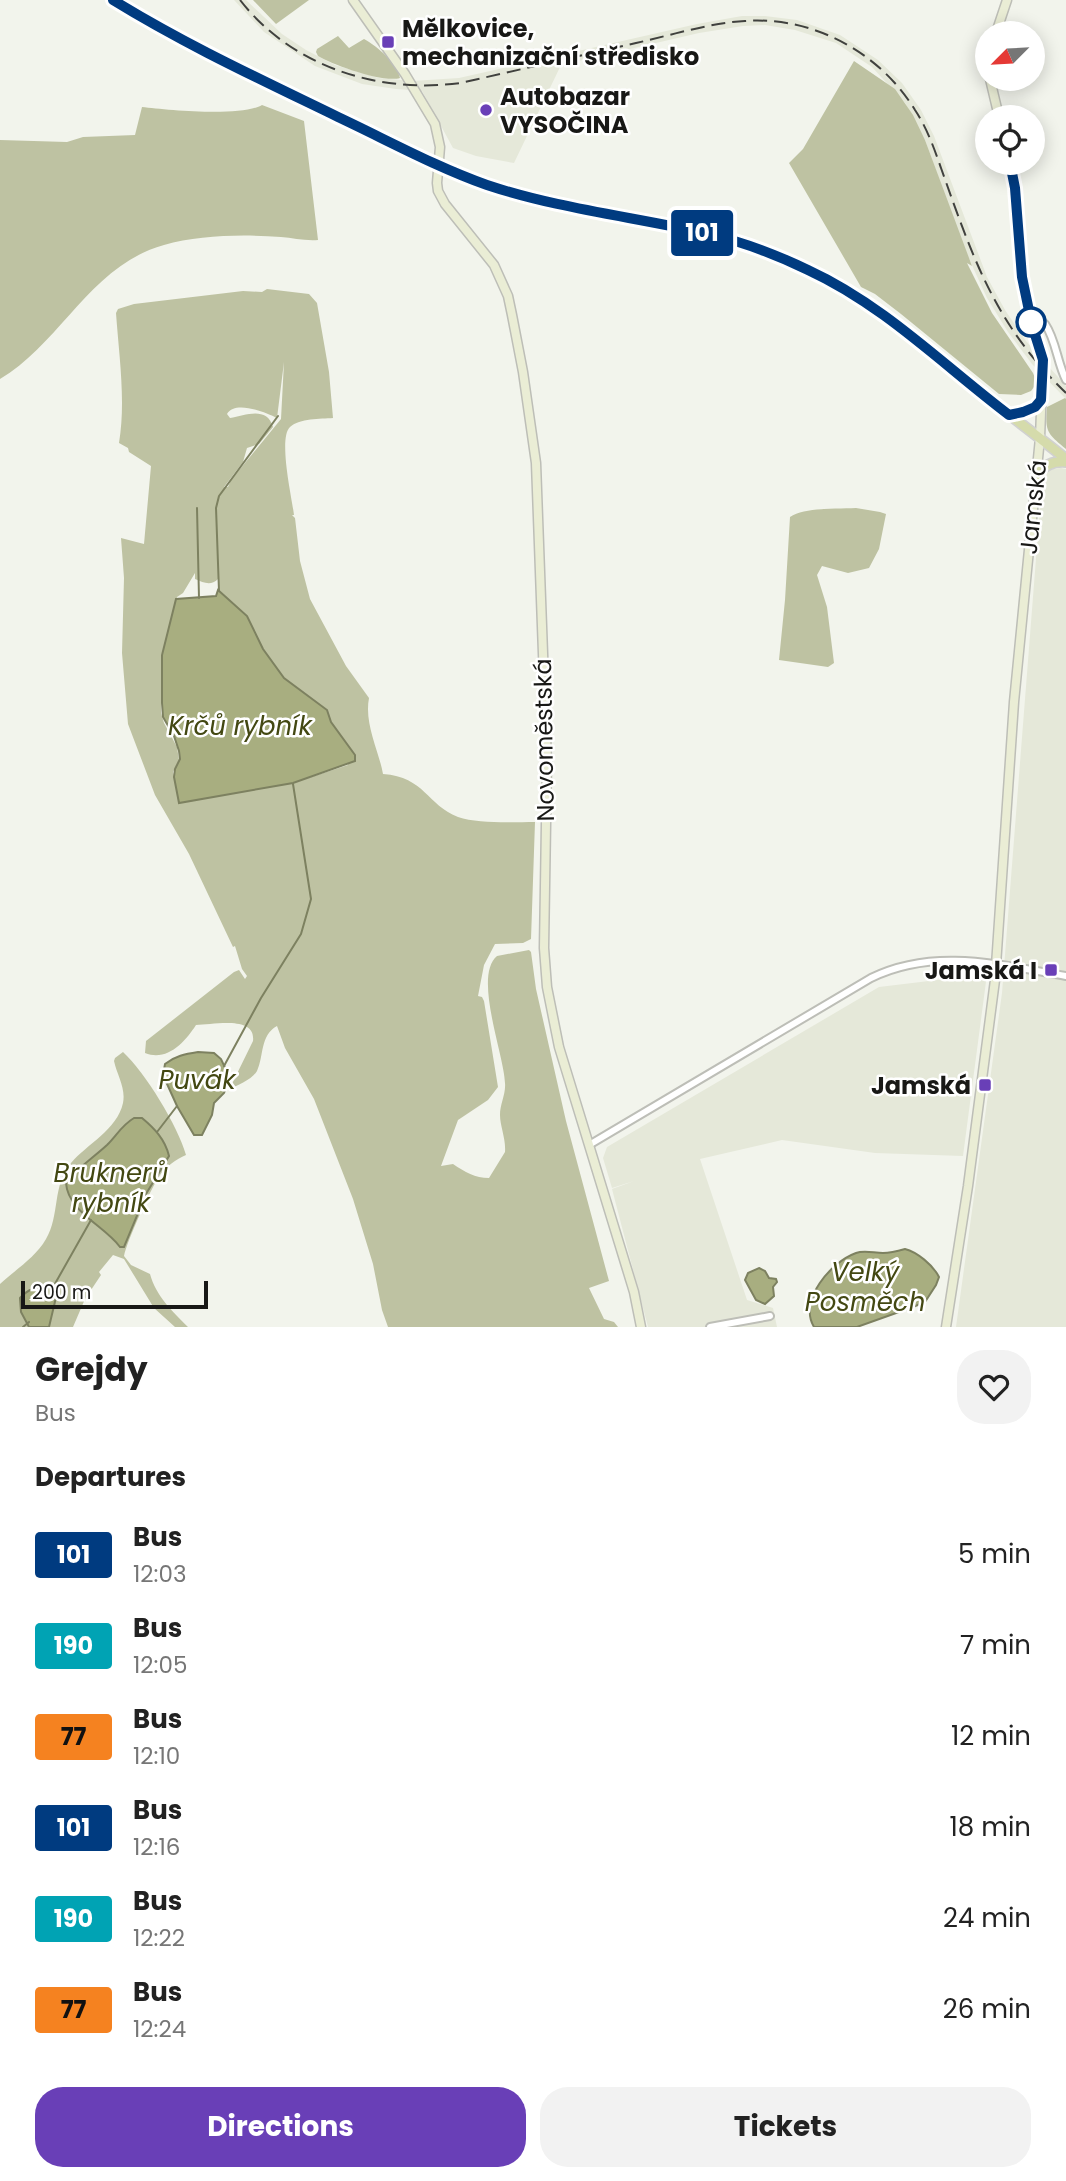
<!DOCTYPE html>
<meta charset="utf-8">
<style>
:root{--surface:#fff;--page:#f2f2f2;--text:#222;--muted:#767676;--accent:#693fb7}
body{margin:0;font-family:Poppins,sans-serif;background:var(--page);color:var(--text);height:100vh;display:flex;flex-direction:column;font-size:26px;white-space:nowrap}
*{box-sizing:border-box;margin:0}
p{font-size:23px;color:var(--muted)}
.icon{flex:none;width:38px;height:38px;fill:none;stroke:currentColor;stroke-width:2;stroke-linecap:round;stroke-linejoin:round}
.map{position:relative;height:1327px;overflow:hidden}
.side{display:flex;flex-direction:column;background:var(--surface);flex:1}
.side>*{flex:none}
.badge{padding:0 14px;border-radius:5px;font-size:24px;line-height:46px}
.needle{width:46px;rotate:246deg}
.fabs{position:absolute;left:975px;top:21px;display:grid;gap:14px}
.fabs a{display:grid;place-items:center;width:70px;height:70px;border-radius:50%;background:var(--surface);box-shadow:0 4px 18px #0003;font-size:35px}
.scale{position:absolute;left:21px;bottom:18px;width:187px;box-sizing:border-box;padding-left:7px;border:4px solid #181816;border-top:0;font-size:19px;line-height:24px;white-space:nowrap;color:#181816;-webkit-text-stroke:5px #fff;paint-order:stroke}
.map>.badge{position:absolute;translate:-50% -50%;box-shadow:0 0 0 4px #fff}
h2{padding:0 35px;font-size:26px;line-height:63px}
.round{display:grid;place-items:center;flex:none;width:74px;height:74px;border-radius:28px;background:var(--page)}
.headline{display:flex;align-items:center;justify-content:space-between;height:119px;padding:0 35px}
h1{font-size:33px;font-weight:700;line-height:52px}
.button{display:flex;gap:14px;margin-top:auto;padding:14px 35px}
.button a{flex:1;height:80px;border-radius:28px;background:var(--accent);color:#fff;font-size:28px;font-weight:700;line-height:80px;text-align:center}
.button a+a{background:var(--page);color:var(--text)}
ul{padding:0;list-style:none}
li{display:flex;align-items:center;gap:21px;height:91px;padding:0 35px}
li div{flex:1}
li b{display:block;font-size:26px}
li em{font-style:normal}
li .badge{min-width:77px;font-weight:700;text-align:center}
.map>svg:first-child{display:block}
.built{fill:#e5e8d9}
.green{fill:#bec2a2;fill-rule:evenodd}
.water{fill:#a8ae80;stroke:#7d8160;stroke-width:2}
.lines{fill:none;stroke-linecap:round;stroke-linejoin:round}
.stream{stroke:#7d8160;stroke-width:2}
.street-casing{stroke:#bdbeb7;stroke-width:10}
.secondary-casing{stroke:#bdbeb7;stroke-width:11}
.primary-casing{stroke:#d1d1d0;stroke-width:12}
.street{stroke:#fff;stroke-width:6}
.secondary{stroke:#eaedd5;stroke-width:8}
.primary{stroke:#d5dbab;stroke-width:9}
.rail{stroke:#40413e;stroke-width:2;stroke-dasharray:14 7;stroke-linecap:butt}
.line-casing{stroke:#fff;stroke-width:16}
.line{stroke:#003b80;stroke-width:10}
.poi-dot{fill:#693fb7;stroke:#fff;stroke-width:2.5}
.stop-dot{fill:#fff;stroke:#003b80;stroke-width:3.5}
.labels{text-anchor:middle;dominant-baseline:central;stroke-width:5;stroke-linejoin:round;paint-order:stroke}
.poi-label{font-size:24px;font-weight:bold;fill:#181816;stroke:#fff;text-anchor:start}
.street-label{font-size:24px;fill:#181816;stroke:#fff}
.water-label{font-size:26px;font-style:italic;fill:#434812;stroke:#fff}
</style>
<div class="map">
<svg width="1066" height="1327" viewBox="0 0 1066 1327">
<rect width="100%" height="100%" fill="#f2f4ec"/>
<!-- built -->
<path class="built" d="M234 0H246L282 34 306 50 335 65 379 78 412 81 459 78 697 24 742 16H765L797 20 840 35 878 60 902 83 921 110 934 136 987 277 1005 310 1026 341 1066 386V399L1032 364 1008 332 987 298 965 250 925 140 905 103 872 67 836 43 795 30 765 25 743 26 699 33 561 65 514 163 476 156 453 148 422 91 396 89 362 84 315 66 264 32Z
M1061 468 1066 469V1327H956L1002 993 1042 482 1045 475 1052 469Z
M987 974 963 1156 875 1153 782 1140 700 1159 747 1300 773 1308 777 1327H648L612 1189 634 1181 612 1188 603 1158 607 1147 879 987Z"/>
<!-- green -->
<path class="green" d="M253 0H309L276 24Z
M338 36 349 48 364 39C378 47 397 63 400 78 383 83 333 65 318 56L316 52 317 49Z
M854 61 895 89 913 115 925 140 972 266 967 263 992 313 1033 373 1037 383 1031 391 1021 395 999 394 901 314 875 294 861 287 789 163 803 149Z
M262 105 304 121 318 240C305 241 293 238 281 237 243 234 199 235 164 245 91 265 61 343 0 379V140L67 142 83 137 135 135 142 107C167 110 242 117 262 105Z
M267 289 309 294 317 303 329 372 333 418C320 419 300 418 290 427 278 438 292 498 294 515H292L295 518 300 561 310 599 346 666 369 698C364 724 379 751 383 774 425 777 427 805 458 817 478 824 513 822 535 822L531 939 523 943 495 944 484 965 478 996 482 997 484 1001 498 1087 488 1100 458 1120 441 1166 453 1164C465 1172 475 1178 489 1178L505 1152C506 1139 500 1126 500 1115 500 1104 506 1094 505 1083 504 1054 473 976 497 956L529 950 531 952 536 989 566 1121 609 1281 589 1288 604 1319 614 1322 618 1327H388L382 1310 373 1264 353 1199 314 1099 285 1048 277 1026C260 1035 264 1056 257 1071 252 1080 237 1085 229 1090L253 1041C256 1015 213 1025 196 1025 185 1042 167 1062 145 1053L146 1041 234 972 239 970 245 979 247 976 242 969 235 946 233 947 189 854 155 795 128 724 122 653 124 578 121 538 144 544 151 466 129 452 128 448 119 443C126 401 119 356 116 313L118 309 134 304 243 291 262 292ZM284 362 281 419 231 480 228 487H224L243 462 247 448 259 444 273 427C267 406 246 415 230 418L227 414C235 400 265 412 277 418ZM195 573V579C204 583 211 586 218 579V590L247 616 263 649 284 678 327 710 331 722 343 738 348 765 293 783 179 802 173 772 179 760 177 747 164 723 161 713V657L177 597 183 593Z
M1065 398 1066 399V449C1047 433 1045 432 1047 407Z
M856 508 880 512 886 514 879 549 869 568 848 573 822 566 817 575 827 607 834 663 828 667 779 660 785 600 790 517C805 507 837 509 856 508Z
M123 1052C145 1072 178 1126 186 1155 176 1159 166 1167 160 1175 151 1188 127 1241 124 1256L131 1265 150 1274C156 1296 172 1311 188 1327H175L154 1308 124 1259 113 1255 99 1272 101 1275 85 1299 73 1327H49L58 1289 47 1286 21 1312 29 1327H0V1284C15 1270 35 1258 46 1239 60 1216 52 1185 71 1163 87 1144 117 1130 123 1103 126 1088 117 1075 114 1061L115 1058Z"/>
<!-- water -->
<path class="water" d="M218 590 247 616 263 649 284 678 327 710 331 722 355 755V761L293 783 179 803 174 777 175 769 180 759 179 751 174 736 163 717 162 703V655L176 599 216 596Z
M198 1052 214 1053 221 1059 230 1078 224 1093 214 1103 212 1115 202 1135H194L177 1106 163 1075 165 1064C175 1056 185 1054 198 1052Z
M134 1118H142C154 1128 165 1139 169 1156L146 1194 124 1247H120C105 1226 68 1212 66 1183 78 1167 93 1158 107 1145 117 1135 122 1125 134 1118Z
M905 1249C917 1252 933 1265 939 1277L936 1285 925 1302 913 1307 857 1327H814C798 1300 831 1262 856 1253 864 1250 874 1253 883 1253 891 1253 898 1251 905 1249Z
M759 1268 765 1271 769 1278 776 1279 777 1282 773 1287 774 1296 765 1304 756 1300 745 1280 748 1273Z
M48 1286 58 1289 49 1327H29L21 1312 20 1298C28 1289 36 1287 48 1286Z"/>
<g class="lines">
<!-- stream -->
<path class="stream" d="M197 508 199 598
M219 591 216 508 219 496 278 416
M224 1066 261 998 301 934 311 899 293 784
M157 1132 177 1106
M52 1289 91 1220
M23 1327 29 1322"/>
<defs>
<path id="street" d="M1032 325 1045 324C1056 340 1057 362 1066 380
M589 1145 871 978C934 947 1000 965 1066 976
M710 1327 770 1316"/>
<path id="secondary" d="M353 0 405 74 435 124 440 147 437 183 438 191 445 204 494 265 508 296 512 315 523 372 536 463 547 762 544 948 547 987 559 1047 634 1292 641 1327
M996 33 1007 0
M990 79 999 117
M946 1327 968 1186 995 980 1014 702 1040 438 1043 360 1032 325 1022 277 1015 188 1010 163"/>
<path id="primary" d="M113 0C185 45 261 80 337 117 387 141 437 169 489 185 595 219 709 222 811 271 876 303 930 350 985 396 1012 417 1039 437 1066 459
M1009 415C1022 413 1032 411 1041 400
M1036 476C1045 465 1052 461 1066 462"/>
</defs>
<!-- street casing -->
<use href="#street" class="street-casing"/>
<!-- secondary casing -->
<use href="#secondary" class="secondary-casing"/>
<!-- primary casing -->
<use href="#primary" class="primary-casing"/>
<!-- street -->
<use href="#street" class="street"/>
<!-- secondary -->
<use href="#secondary" class="secondary"/>
<!-- primary -->
<use href="#primary" class="primary"/>
<!-- rail -->
<path class="rail" d="M240 0C292 67 379 94 460 83 519 70 578 56 636 43 672 35 709 23 745 21 814 16 880 53 915 110 927 128 934 148 941 168 973 258 995 325 1066 393"/>
</g>
<g class="lines">
<defs>
<path id="line" d="M113 0C186 45 262 80 338 117 387 140 436 167 487 185 559 209 635 217 709 234 743 242 777 255 808 270 884 305 943 365 1009 415L1023 412 1035 407 1041 400 1043 360 1032 325 1022 277 1015 188 1010 163"/>
</defs>
<!-- line casing -->
<use href="#line" class="line-casing"/>
<!-- line -->
<use href="#line" class="line"/>
</g>
<!-- markers -->
<g class="poi-dot">
<rect x="381" y="35" width="14" height="14" rx="3.5"/>
<circle cx="486" cy="110" r="7"/>
<rect x="1044" y="963" width="14" height="14" rx="3.5"/>
<rect x="978" y="1078" width="14" height="14" rx="3.5"/>
</g>
<circle class="stop-dot" cx="1031" cy="322" r="14"/>
<g class="labels">
<!-- poi labels -->
<g class="poi-label">
<text x="402" y="28">Mělkovice,<tspan x="402" dy="28">mechanizační středisko</tspan></text>
<text x="500" y="96">Autobazar<tspan x="500" dy="28">VYSOČINA</tspan></text>
<text x="1037" y="970" text-anchor="end">Jamská I</text>
<text x="971" y="1085" text-anchor="end">Jamská</text>
</g>
<!-- street labels -->
<g class="street-label">
<text transform="translate(1033 507) rotate(-84)">Jamská</text>
<text transform="translate(544 740) rotate(-91)">Novoměstská</text>
</g>
<!-- water labels -->
<g class="water-label">
<text x="240" y="726">Krčů rybník</text>
<text x="197" y="1080">Puvák</text>
<text x="111" y="1173">Bruknerů<tspan x="111" dy="30">rybník</tspan></text>
<text x="865" y="1272">Velký<tspan x="865" dy="30">Posměch</tspan></text>
</g>
</g>
</svg>
<div class="fabs">
<a><svg class="needle" viewBox="-14 -14 28 28"><path d="M0-13l5 13h-10z" fill="#e53935"/><path d="M0 13l5-13h-10z" fill="#767676"/></svg></a>
<a><svg class="icon" aria-label="locate" viewBox="0 0 24 24"><circle cx="12" cy="12" r="6"/><path d="M12 2v4M12 18v4M2 12h4M18 12h4"/></svg></a>
</div>
<div class="scale">200 m</div>
<b class="badge" style="left:702px;top:233px;background:#003b80;color:#fff">101</b>
</div>
<section class="side">
<div class="headline"><div><h1>Grejdy</h1><p>Bus</p></div><a class="round"><svg class="icon" aria-label="heart" viewBox="0 0 24 24"><path d="M12 20l-8-8c-3-5 5-10 8-4 3-6 11-1 8 4z"/></svg></a></div>
<h2>Departures</h2>
<ul>
<li><span class="badge" style="background:#003b80;color:#fff">101</span><div><b>Bus</b><p>12:03</p></div><em>5 min</em></li>
<li><span class="badge" style="background:#00a3b4;color:#fff">190</span><div><b>Bus</b><p>12:05</p></div><em>7 min</em></li>
<li><span class="badge" style="background:#f58220;color:#111">77</span><div><b>Bus</b><p>12:10</p></div><em>12 min</em></li>
<li><span class="badge" style="background:#003b80;color:#fff">101</span><div><b>Bus</b><p>12:16</p></div><em>18 min</em></li>
<li><span class="badge" style="background:#00a3b4;color:#fff">190</span><div><b>Bus</b><p>12:22</p></div><em>24 min</em></li>
<li><span class="badge" style="background:#f58220;color:#111">77</span><div><b>Bus</b><p>12:24</p></div><em>26 min</em></li>
</ul>
<div class="button"><a>Directions</a><a>Tickets</a></div>
</section>
